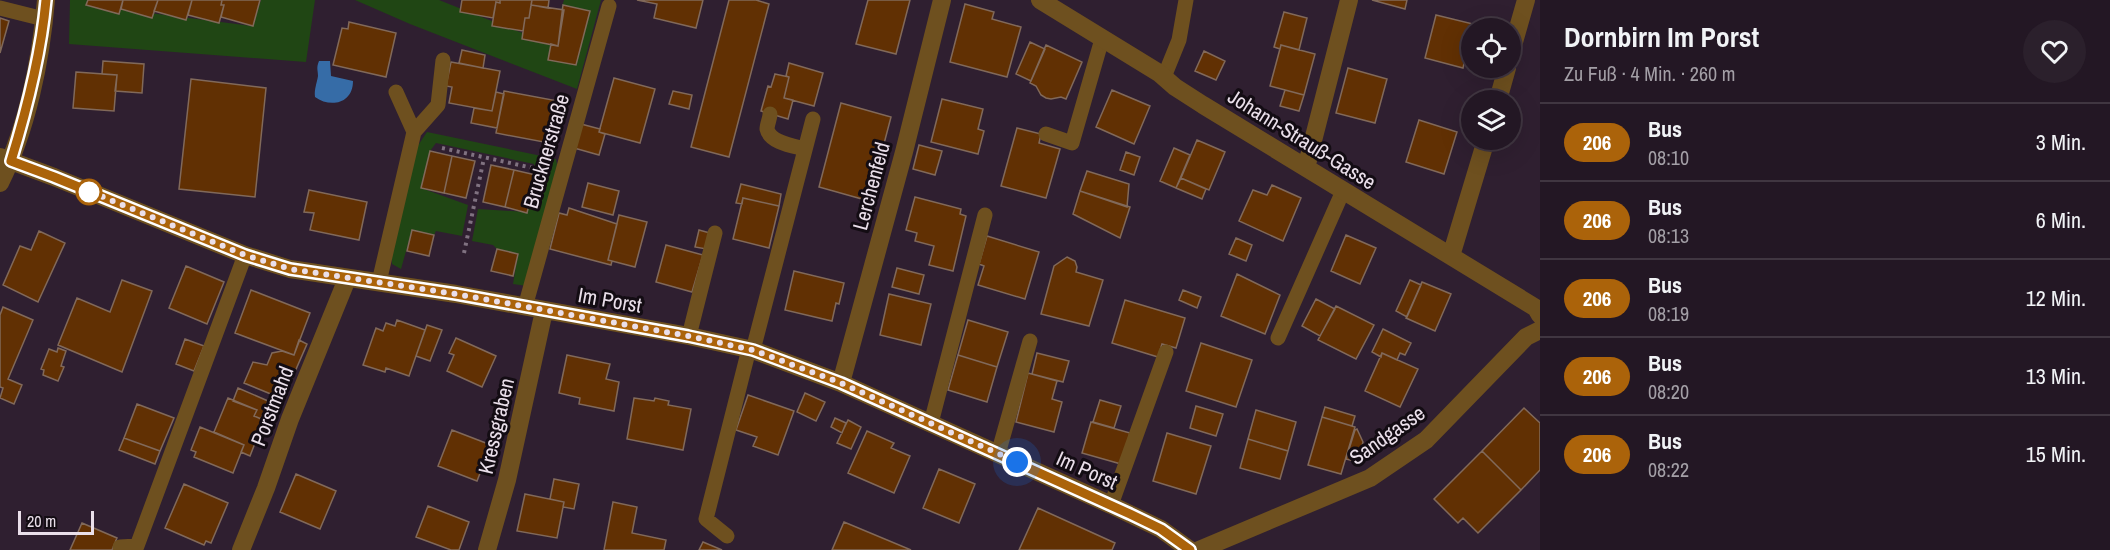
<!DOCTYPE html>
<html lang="de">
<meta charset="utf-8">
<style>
:root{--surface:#231724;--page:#2b202c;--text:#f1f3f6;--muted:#a39fa6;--line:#403641}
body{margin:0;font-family:"Archivo Narrow",sans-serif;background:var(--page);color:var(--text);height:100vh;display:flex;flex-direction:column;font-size:22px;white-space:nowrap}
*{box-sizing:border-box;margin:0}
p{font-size:20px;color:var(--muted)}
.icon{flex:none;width:33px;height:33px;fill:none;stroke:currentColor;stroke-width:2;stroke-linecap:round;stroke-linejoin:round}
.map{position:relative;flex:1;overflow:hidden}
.details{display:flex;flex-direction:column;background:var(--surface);width:570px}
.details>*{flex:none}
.badge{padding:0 12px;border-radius:20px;font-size:21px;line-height:39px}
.tools{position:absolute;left:1461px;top:18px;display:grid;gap:12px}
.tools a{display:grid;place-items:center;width:60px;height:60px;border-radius:50%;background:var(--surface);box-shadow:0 6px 24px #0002,0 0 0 2px var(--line);font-size:30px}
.scale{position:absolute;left:18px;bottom:15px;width:76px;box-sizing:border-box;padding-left:6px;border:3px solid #eadfea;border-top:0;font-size:16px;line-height:21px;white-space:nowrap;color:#eadfea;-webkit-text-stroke:4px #130c13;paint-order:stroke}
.you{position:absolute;width:30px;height:30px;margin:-15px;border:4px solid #fff;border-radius:50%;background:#1a73e8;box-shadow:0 0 0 9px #1a73e833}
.map>.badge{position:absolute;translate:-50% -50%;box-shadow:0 0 0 3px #fff}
.round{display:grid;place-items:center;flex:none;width:63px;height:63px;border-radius:32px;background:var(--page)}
.head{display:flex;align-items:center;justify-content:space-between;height:102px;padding:0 24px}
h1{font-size:28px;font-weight:800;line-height:45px}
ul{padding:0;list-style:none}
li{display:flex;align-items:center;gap:18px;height:78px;padding:0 24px;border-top:2px solid var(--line)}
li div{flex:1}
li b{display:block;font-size:22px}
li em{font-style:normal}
li .badge{min-width:66px;font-weight:700;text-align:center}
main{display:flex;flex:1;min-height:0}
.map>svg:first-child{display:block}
.green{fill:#204614}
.water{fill:#366ca7}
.building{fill:#613003;stroke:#81695a;stroke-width:1.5}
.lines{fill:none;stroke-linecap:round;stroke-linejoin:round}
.path{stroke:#807281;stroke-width:4;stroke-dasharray:3 4.5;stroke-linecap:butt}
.lane{stroke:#6e501f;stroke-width:15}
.street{stroke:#6e501f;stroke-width:18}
.line-casing{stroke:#fff;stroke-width:14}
.line{stroke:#ab630a;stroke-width:9}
.walk{stroke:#eadfea;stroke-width:6;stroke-dasharray:0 10.8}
.stop-dot{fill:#fff;stroke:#ab630a;stroke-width:3}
.labels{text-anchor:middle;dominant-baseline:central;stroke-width:6;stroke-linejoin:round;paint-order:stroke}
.street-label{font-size:21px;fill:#eadfea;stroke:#130c13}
</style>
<main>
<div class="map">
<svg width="1540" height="550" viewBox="0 0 1540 550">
<rect width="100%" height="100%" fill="#2f1f30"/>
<!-- green -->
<path class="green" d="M70 0H88L87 5 252 26 261 0H315L306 62 69 44Z
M355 0H439L550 44 564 0H601L577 89 410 24Z
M427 132 556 159 557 165 527 286 513 284 518 254 497 249 493 245 472 241 478 209 527 212 536 175 534 164 436 143 430 151 421 188 468 205 462 236 436 231 434 235 412 230 401 269 392 264V252L417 147Z"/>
<!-- water -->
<path class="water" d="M319 61H330L331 76 353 81C353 104 330 108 315 97 314 89 317 83 318 76 318 70 316 68 319 61Z"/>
<!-- building -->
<path class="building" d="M88 0H123L119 14 86 5Z
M123 0H158L152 18 121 9Z
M158 0H192L186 20 154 11Z
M192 0H222L221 5H224L219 23 188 15Z
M222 0H260L253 26 221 17 224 5H221Z
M462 0H500V3L496 2 493 18 460 12Z
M500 0H532L529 18H525L523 31 492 26 496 2 500 3Z
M532 0H549L548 8 531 5Z
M637 0H703L696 28 654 18 657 4Z
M729 0H756L769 4 729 157 691 147Z
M868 0H910L896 54 856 44Z
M1372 0H1407L1405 9Z
M965 4 994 12 992 19 1021 27 1007 77 950 62Z
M531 5 564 10 558 46 522 39 525 18H529Z
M563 5 590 11 576 65 548 60 551 44 558 46Z
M1284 12 1307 18 1299 50 1281 45 1280 49 1274 47Z
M1436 15 1473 24 1463 68 1425 58Z
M0 18 9 21 0 53Z
M349 22 396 33 386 77 333 65 342 28 348 29Z
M1030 42 1045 49 1031 81 1016 74Z
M1046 45 1082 62 1066 99 1061 97 1051 99 1046 98 1041 95 1036 86 1030 83Z
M1281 45 1315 54 1304 95 1270 86Z
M462 50 485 55 483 68 459 63Z
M1204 51 1225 61 1216 80 1195 71Z
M103 61 144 64 142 93 115 91 117 75 102 74Z
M451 62 500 71 492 111 449 103 452 87 446 86Z
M789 63 823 73 814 106 784 98 789 77 786 76Z
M1348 68 1387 79 1375 123 1336 113Z
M76 72 117 75 114 111 73 108Z
M775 74 789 77 784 98 793 100 788 119 761 111 768 86 771 87Z
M614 78 655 89 640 143 599 132Z
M191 79 266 88 255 197 179 189Z
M1112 90 1150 106 1134 144 1096 127Z
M1285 90 1304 95 1299 111 1280 106Z
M504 91 558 101 549 143 496 133Z
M673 91 692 95 689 109 669 104Z
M496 92 504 94 497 128 471 123 474 108 492 111Z
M942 99 983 109 978 129 984 131 978 154 931 142Z
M841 103 891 117 869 201 819 187Z
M1419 120 1457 132 1444 174 1406 162Z
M581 124 600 129 599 132 605 134 599 155 574 148Z
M1017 128 1041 134 1039 143 1060 149 1046 198 1001 186Z
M1197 140 1225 152 1209 190 1181 178Z
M919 145 942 151 935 175 913 169Z
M1174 148 1190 155 1176 188 1160 181Z
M430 151 452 156 444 193 421 188Z
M1126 152 1140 157 1134 175 1120 170Z
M452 156 475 161 466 198 444 193Z
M491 165 514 170 505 207 483 202Z
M514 170 536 175 527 213 505 207Z
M1087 171 1129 184 1127 207 1080 191Z
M1181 178 1206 189 1202 199 1176 188Z
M588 183 619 191 613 215 582 207Z
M741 184 781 194 779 206 743 198 742 204 736 203Z
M1272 185 1301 198 1283 241 1239 221 1253 190 1267 195Z
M309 190 367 202 359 240 310 230 314 213 304 212Z
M1080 191 1130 207 1120 238 1073 214Z
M915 197 961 209 960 214 966 216 953 271 929 265 934 246 915 241 917 233 906 230Z
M743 198 779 206 769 248 733 239Z
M569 208 617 224 608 260 612 261 611 265 550 249 559 213 567 215Z
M619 215 647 222 635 267 608 260Z
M412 230 434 235 429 256 407 251Z
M699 230 710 233 706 249 695 247Z
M39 231 65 243 38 302 3 285 20 246 31 250Z
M1346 235 1376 248 1360 284 1331 271Z
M987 236 1039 252 1025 299 978 285 984 266 979 264Z
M1236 238 1252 245 1246 261 1229 254Z
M666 245 703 255 692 292 656 282Z
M497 249 518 254 513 276 491 271Z
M1067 257 1075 261 1077 267 1076 272 1103 280 1089 326 1041 314 1054 266Z
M186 266 224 282 207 324 169 308Z
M897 268 924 275 919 294 892 287Z
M794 271 844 283 839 304 836 303 832 321 785 310Z
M1237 274 1280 295 1265 334 1221 316Z
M122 280 152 291 122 372 58 345 77 298 110 312Z
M1410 280 1421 285 1407 317 1396 311Z
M1422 282 1451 294 1435 331 1406 318Z
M251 290 310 313 294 355 235 333Z
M1183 290 1201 297 1197 308 1179 300Z
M889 294 931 304 921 345 880 335Z
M1316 299 1335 309 1320 336 1302 326Z
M1125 300 1185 318 1176 348 1162 344 1158 357 1112 343Z
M1336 306 1374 325 1356 359 1318 340Z
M3 307 33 320 8 379 22 385 14 404 0 398 3 388 0 387V315Z
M397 320 425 330 409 376 386 368 385 372 363 365 376 328 383 331 386 323 395 326Z
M968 320 1008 332 997 367 958 355Z
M427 325 442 330 430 361 416 356Z
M1383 329 1411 343 1405 355 1400 353 1397 360 1382 353 1381 357 1372 352Z
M456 338 496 356 482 387 447 371 454 355 449 353Z
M185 339 204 346 194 371 176 364Z
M299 340 307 344 283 399 244 383 253 362 267 365 272 353 282 351 294 355Z
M1201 343 1252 360 1236 407 1186 391Z
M58 348 66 351 61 366 64 367 58 381 43 375 44 370 41 369 49 349 57 352Z
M1037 353 1069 361 1063 382 1032 374Z
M1382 353 1418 369 1400 407 1365 391Z
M567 355 610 364 606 379 619 382 614 411 579 404 580 398 559 393Z
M958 355 997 367 987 402 948 390Z
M1028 373 1057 381 1052 399 1062 402 1054 432 1016 422Z
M238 388 268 401 261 419 254 416 257 410 233 401Z
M805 393 825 402 816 421 797 412Z
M748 395 794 411 778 455 753 446 757 437 736 430Z
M228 398 257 410 254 416 264 420 250 456 241 452 244 445 214 432Z
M634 398 654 401 655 398 669 401 668 405 691 409 683 450 627 439Z
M1100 400 1121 406 1114 428 1093 422Z
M137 404 174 418 160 451 124 438Z
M1196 406 1223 414 1216 436 1190 428Z
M1325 407 1355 416 1352 426 1322 417Z
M1524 408 1540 423V470L1521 490 1482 451Z
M1256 410 1296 422 1288 451 1248 439Z
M1322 417 1355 427 1341 474 1308 465Z
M835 418 846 423 842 433 831 427Z
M848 420 861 427 851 449 837 443Z
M1091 422 1130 433 1121 464 1082 453Z
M200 427 244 445 233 473 194 457 196 452 191 450Z
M1357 429 1363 442 1358 462 1346 459 1355 430Z
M452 430 491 445 477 481 438 466Z
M867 431 894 443 891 448 910 456 894 493 848 473Z
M1167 433 1211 446 1196 494 1153 481Z
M124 438 160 451 155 464 119 450Z
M1248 439 1288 451 1280 479 1240 468Z
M1482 451 1521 490 1478 533 1463 518 1458 523 1434 499Z
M939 469 975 484 959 523 923 508Z
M296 474 336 491 320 529 280 512Z
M554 479 579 484 574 509 563 507 564 502 550 499Z
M184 484 228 503 211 543 206 541 204 545 165 528Z
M525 494 564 502 557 538 517 531Z
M613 502 637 507 632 533 666 540 664 550H604Z
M428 506 469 522 459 550H451L416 537Z
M1038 508 1115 543 1112 550H1019Z
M844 522 911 550H832Z
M82 523 117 538 112 550H70Z
M703 542 722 550H699Z"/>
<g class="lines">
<!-- path -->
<path class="path" d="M442 148 533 168
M464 253 484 158"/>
<!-- lane -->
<path class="lane" d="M0 8 44 19
M1164 77 1179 40 1186 0
M396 92 414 132
M770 114C770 118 767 125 767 129 770 143 794 146 805 149
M1046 134 1072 143 1102 39
M379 282 414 132 438 105 443 60
M525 307 609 6
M689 336 715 233
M1278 338 1343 191
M753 350 813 119
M931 423 985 215
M998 454 1030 341
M1111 505 1166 352
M727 536 706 519 749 349
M120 547 137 546 245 255"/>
<!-- street -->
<path class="street" d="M1040 0 1159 73 1175 87 1203 105 1536 308 1540 315
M1510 56 1526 0
M1498 100 1507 68
M0 157 54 177 245 255 290 269 456 294 689 336 753 350 841 383 1111 505 1161 529 1190 550
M1306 168 1349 0
M0 183C27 129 41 60 46 0
M1451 256 1486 140
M841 383 904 152 942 0
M241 550 266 488 290 419 347 279
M487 550 507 480 544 311
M1199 550 1370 478 1426 440 1526 337 1540 330"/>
</g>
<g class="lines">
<defs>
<path id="line" d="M46 0C41 55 27 109 11 161L54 177 245 255 290 269 456 294 688 336 753 350 841 383 1130 514 1161 529 1190 550"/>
</defs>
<!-- line casing -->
<use href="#line" class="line-casing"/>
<!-- line -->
<use href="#line" class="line"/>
<!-- walk -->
<path class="walk" d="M89 192 86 190 245 255 290 269 456 294 688 336 753 350 841 383 1017 462"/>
</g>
<!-- markers -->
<circle class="stop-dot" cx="89" cy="192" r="12"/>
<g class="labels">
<!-- street labels -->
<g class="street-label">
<text transform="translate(1302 139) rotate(32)">Johann-Strauß-Gasse</text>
<text transform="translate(546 151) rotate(-74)">Brucknerstraße</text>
<text transform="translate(871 186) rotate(-75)">Lerchenfeld</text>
<text transform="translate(610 300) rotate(10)">Im Porst</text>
<text transform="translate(272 406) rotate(-69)">Porstmahd</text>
<text transform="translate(496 426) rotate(-77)">Kressgraben</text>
<text transform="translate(1387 435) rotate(-35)">Sandgasse</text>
<text transform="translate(1087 470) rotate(24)">Im Porst</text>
</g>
</g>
</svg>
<div class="tools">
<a><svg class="icon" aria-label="locate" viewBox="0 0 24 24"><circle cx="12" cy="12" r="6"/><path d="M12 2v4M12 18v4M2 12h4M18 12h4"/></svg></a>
<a><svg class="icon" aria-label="layers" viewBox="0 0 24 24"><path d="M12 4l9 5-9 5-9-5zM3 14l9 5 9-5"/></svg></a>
</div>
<div class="scale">20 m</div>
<div class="you" style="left:1017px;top:462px"></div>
</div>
<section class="details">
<div class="head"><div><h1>Dornbirn Im Porst</h1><p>Zu Fuß · 4 Min. · 260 m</p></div><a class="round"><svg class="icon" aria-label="heart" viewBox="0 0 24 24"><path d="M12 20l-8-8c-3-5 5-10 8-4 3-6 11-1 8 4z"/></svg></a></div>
<ul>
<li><span class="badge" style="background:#ab630a;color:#fff">206</span><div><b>Bus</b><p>08:10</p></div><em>3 Min.</em></li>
<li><span class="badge" style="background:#ab630a;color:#fff">206</span><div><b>Bus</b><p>08:13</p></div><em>6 Min.</em></li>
<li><span class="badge" style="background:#ab630a;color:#fff">206</span><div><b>Bus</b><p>08:19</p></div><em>12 Min.</em></li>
<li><span class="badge" style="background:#ab630a;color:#fff">206</span><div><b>Bus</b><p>08:20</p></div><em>13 Min.</em></li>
<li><span class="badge" style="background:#ab630a;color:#fff">206</span><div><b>Bus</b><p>08:22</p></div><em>15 Min.</em></li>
</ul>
</section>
</main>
